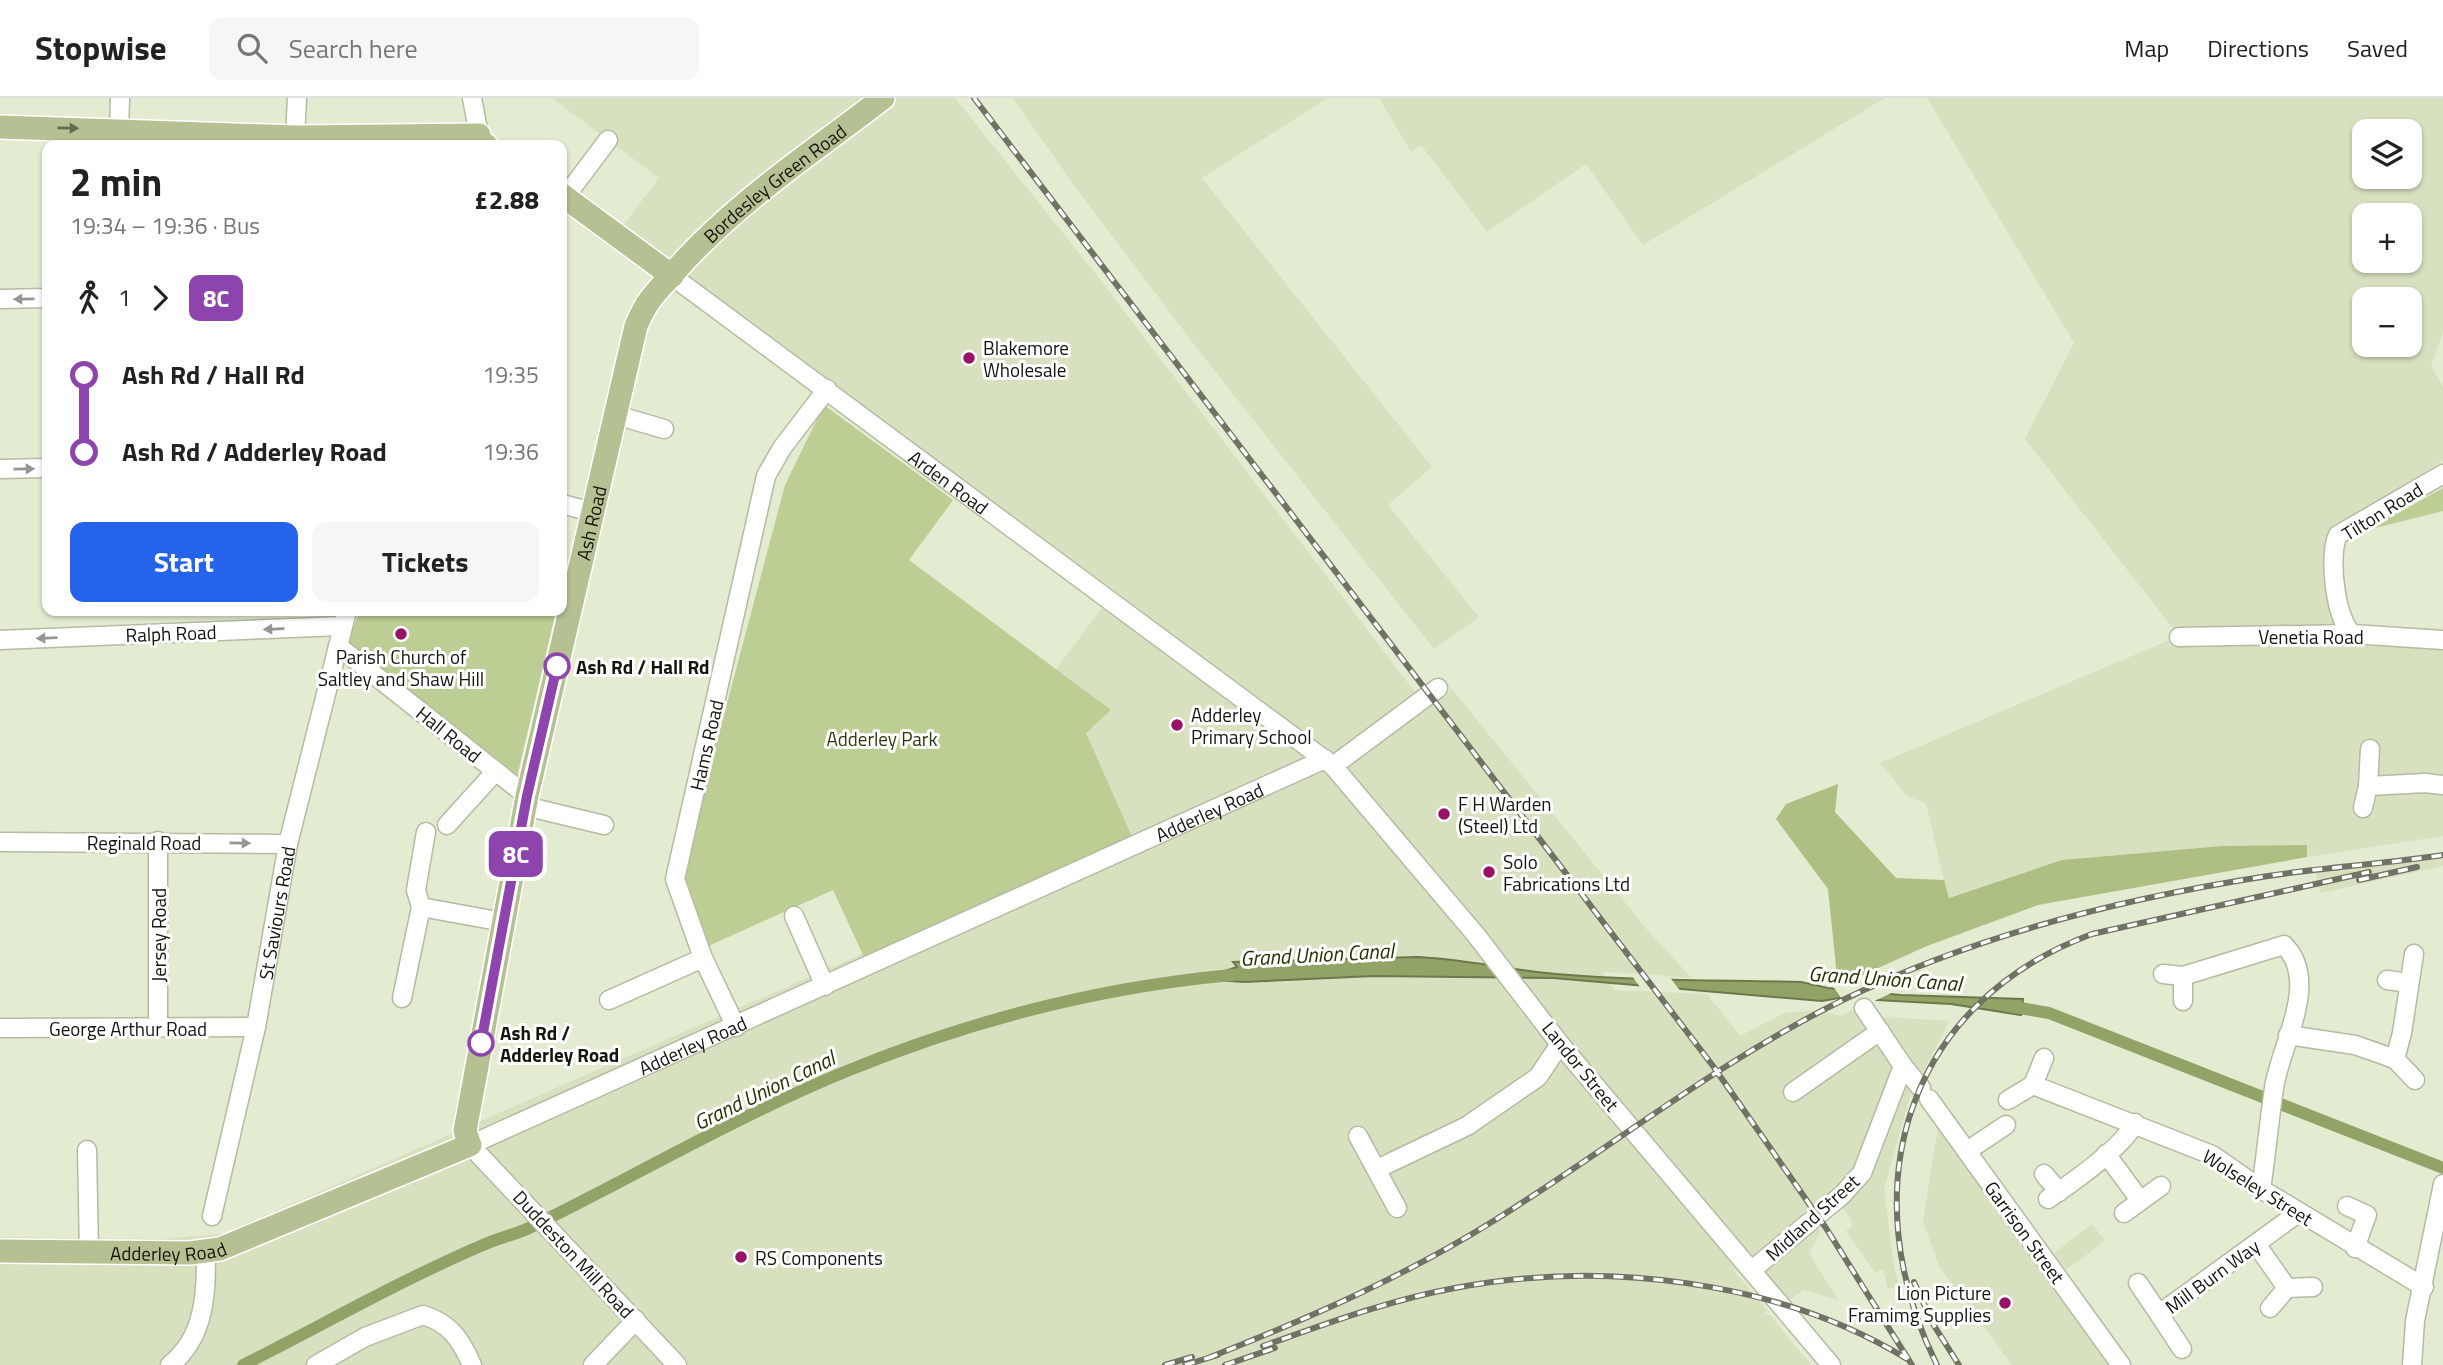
<!DOCTYPE html>
<meta charset="utf-8">
<style>
:root{--surface:#fff;--page:#f6f6f6;--text:#222;--muted:#767676;--line:#e0e0e0;--accent:#2563eb}
body{margin:0;font-family:"Titillium Web",sans-serif;background:var(--page);color:var(--text);height:100vh;display:flex;flex-direction:column;font-size:26px;white-space:nowrap}
*{box-sizing:border-box;margin:0}
p{font-size:23px;color:var(--muted)}
.icon{flex:none;width:38px;height:38px;fill:none;stroke:currentColor;stroke-width:2;stroke-linecap:round;stroke-linejoin:round}
.map{position:relative;flex:1;overflow:hidden}
.panel{position:absolute;left:42px;top:42px;width:525px;height:476px;display:flex;flex-direction:column;background:var(--surface);border-radius:14px;box-shadow:0 2px 5px #0004}
.panel>*{flex:none}
.badge{padding:0 14px;border-radius:10px;font-size:24px;line-height:46px}
.fabs{position:absolute;left:2352px;top:21px;display:grid;gap:14px}
.fabs a{display:grid;place-items:center;width:70px;height:70px;border-radius:14px;background:var(--surface);box-shadow:0 2px 5px #0004;font-size:35px}
.map>.badge{position:absolute;translate:-50% -50%;box-shadow:0 0 0 4px #fff}
.legs{display:flex;align-items:center;gap:10px;height:77px;padding:0 28px;font-size:23px}
.legs p{margin-inline-start:auto}
.summary{display:flex;align-items:center;justify-content:space-between;height:119px;padding:0 28px}
h1{font-size:38px;font-weight:700;line-height:52px}
.primary-button{display:flex;gap:14px;margin-top:auto;padding:14px 28px}
.primary-button a{flex:1;height:80px;border-radius:14px;background:var(--accent);color:#fff;font-size:28px;font-weight:700;line-height:80px;text-align:center}
.primary-button a+a{background:var(--page);color:var(--text)}
ul{padding:0 28px;list-style:none}
li{display:flex;align-items:center;gap:24px;height:77px;font-size:26px}
li i{display:grid;place-items:center;width:10px;height:100%;margin:0 9px;background:currentColor}
li i::after{content:'';width:18px;height:18px;margin:-9px;border:5px solid;border-radius:50%;background:var(--surface)}
li p{margin-inline-start:auto}
li:first-child i{background:linear-gradient(#0000 50%,currentColor 0)}
li:last-child i{background:linear-gradient(currentColor 50%,#0000 0)}
header{display:flex;align-items:center;gap:42px;box-sizing:border-box;height:98px;padding:0 35px;background:var(--surface);border-bottom:2px solid var(--line)}
header strong{font-size:33px}
nav{display:flex;gap:38px;margin-inline-start:auto;font-size:24px}
.search{width:490px;height:63px;background:var(--page);display:flex;align-items:center;gap:18px;box-sizing:border-box;padding:0 24px;border-radius:14px;color:var(--muted);font-size:26px}
.map>svg:first-child{display:block}
.built{fill:#d7e1c0;fill-rule:evenodd}
.green{fill:#bcce93}
.forest{fill:#adbf83}
.water{fill:#92a368;stroke:#6c794d;stroke-width:2}
.pier{fill:#e3ebd1}
.lines{fill:none;stroke-linecap:round;stroke-linejoin:round}
.canal{stroke:#92a368;stroke-width:12}
.minor-casing{stroke:#b3bba2;stroke-width:21}
.major-casing{stroke:#fff;stroke-width:26}
.minor{stroke:#fff;stroke-width:18}
.major{stroke:#b5c193;stroke-width:23}
.rail-casing{stroke:#6f7363;stroke-width:6}
.rail{stroke:#fff;stroke-width:3.5;stroke-dasharray:10;stroke-linecap:butt}
.oneway{fill:#646c50}
.oneway2{fill:#959692}
.line-1-casing{stroke:#fff;stroke-width:16}
.line-1{stroke:#8e44ad;stroke-width:10}
.poi-dot{fill:#9a1264;stroke:#fff;stroke-width:2.5}
.stop-1-dot{fill:#fff;stroke:#8e44ad;stroke-width:3.5}
.labels{text-anchor:middle;dominant-baseline:central;stroke-width:6;stroke-linejoin:round;paint-order:stroke}
.street-label{font-size:19px;fill:#14160d;stroke:#fff}
.poi-label{font-size:19px;fill:#14160d;stroke:#fff;text-anchor:start}
.stop-label{font-size:19px;font-weight:bold;fill:#14160d;stroke:#fff;text-anchor:start}
.park-label{font-size:19px;fill:#2f3a0c;stroke:#fff}
.water-label{font-size:21px;font-style:italic;fill:#273103;stroke:#fff}
</style>
<header>
<strong>Stopwise</strong>
<div class="search"><svg class="icon" aria-label="search" viewBox="0 0 24 24"><circle cx="10" cy="10" r="6"/><path d="M15 15l6 6"/></svg>Search here</div>
<nav><a>Map</a><a>Directions</a><a>Saved</a></nav>
</header>
<div class="map">
<svg width="2443" height="1267" viewBox="0 0 2443 1267">
<rect width="100%" height="100%" fill="#e3ebd1"/>
<!-- built -->
<path class="built" d="M552 0H955L1095 175 1415 594 1421 614 1452 591 1649 834 1692 880 1603 874 1614 892 1707 896 1740 938 1785 915 1820 912 1841 918 1871 902 1883 919 1950 923 1910 998 1884 1091 1893 1163 1899 1188 1888 1191 1883 1172 1875 1174 1846 1133 1852 1128 1849 1118 1829 1095 1801 1115 1821 1133 1809 1155 1838 1202 1804 1192 1789 1203 1732 1171 1767 1212 1765 1215 1770 1217 1811 1267H0V1139L159 1141 223 1136 1126 740 1086 635 1110 612 1056 571 1115 493 621 130 659 80Z
M1013 0H1328L1202 80 1432 369 1388 407 1479 519 1434 551 1203 258 1073 86Z
M1379 0H1885L1643 147 1586 66 1487 134 1421 47 1411 54Z
M1927 0H2443V234L2431 268 2443 289V362L2336 434 2325 449 2334 523 2351 539 2443 541V738L2307 759V747L2222 748 2062 762 1948 800 1926 705 1908 699 1880 665 2179 538 2025 341 2074 245ZM2364 33H2410V79H2364ZM2364 117H2410V163H2364ZM2364 201H2410V247H2364Z
M2443 755V768L2320 795 2315 770Z
M1938 1028 2108 1267H2012L1939 1168 1923 1123Z
M2092 1126 2105 1143 2066 1172 2053 1156Z"/>
<!-- green -->
<path class="green" d="M824 307 953 402 909 462 1111 612 1086 635 1132 739 864 859 833 792 706 849 681 779 785 387Z
M2443 390V413L2367 432Z
M360 513H556L517 679 347 545Z"/>
<!-- forest -->
<path class="forest" d="M1838 686 1835 714 1896 780 1944 782 1949 800 2062 762 2222 748 2307 747V759L2038 807 1927 848 1838 888 1828 791 1776 721 1786 706Z"/>
<!-- water -->
<path class="water" d="M1418 859C1464 861 1509 872 1556 876 1637 883 1719 882 1801 884L1828 890 1901 897 2023 901 2021 917 1951 906 1839 900 1822 903 1553 880 1374 878 1244 884 1216 882V876L1237 869 1233 864Z"/>
<!-- pier -->
<path class="pier" d="M1630 875 1669 878 1681 894 1642 892Z
M1832 887 1865 892 1896 893 1870 905H1835L1842 901Z"/>
<g class="lines">
<!-- canal -->
<path class="canal" d="M2008 908 2049 915 2443 1070
M243 1267C321 1228 403 1181 483 1147 498 1140 514 1137 529 1130 635 1078 737 1018 847 973 969 923 1101 889 1232 877"/>
<defs>
<g id="minor">
<path d="M472 0 479 37"/>
<path d="M119 31 120 0"/>
<path d="M295 39 297 0"/>
<path d="M565 99 608 42"/>
<path id="s1" d="M672 178 1333 668 1476 837 1560 946 1831 1267"/>
<path d="M0 201 47 200"/>
<path d="M616 317 664 331"/>
<path d="M0 371 47 370"/>
<path d="M562 406 592 414"/>
<path d="M2353 536C2335 523 2328 456 2338 437L2443 376"/>
<path d="M2179 539 2353 536 2443 542"/>
<path d="M0 542 342 528"/>
<path d="M338 548 527 698"/>
<path d="M2370 651 2368 688 2425 685 2443 687"/>
<path d="M1333 668 1438 590"/>
<path d="M525 708 604 727"/>
<path d="M2363 710 2368 688"/>
<path d="M447 727 495 674"/>
<path d="M426 734 416 792 421 809 503 824"/>
<path d="M0 744 288 746"/>
<path d="M794 818 825 888"/>
<path d="M2163 876 2183 878 2284 847C2321 884 2280 948 2274 990 2269 1024 2266 1058 2261 1091"/>
<path d="M2183 878V903"/>
<path d="M2387 882 2409 885"/>
<path d="M402 900 421 809"/>
<path d="M609 902 703 860"/>
<path d="M736 929 703 860 675 781 766 378 782 350 827 291"/>
<path d="M0 930 256 929"/>
<path d="M158 930V743"/>
<path d="M2288 937 2355 947 2395 961 2402 935 2414 856"/>
<path d="M2395 961 2415 982"/>
<path d="M1903 968 1921 990"/>
<path d="M2033 987 2212 1057 2261 1091 2424 1189"/>
<path d="M2033 987 2044 960"/>
<path d="M1793 994 1880 933"/>
<path d="M1929 1001 2121 1267"/>
<path d="M2008 1002 2033 987"/>
<path d="M1358 1038 1397 1110"/>
<path d="M87 1052 89 1154"/>
<path d="M1967 1053 2006 1027"/>
<path d="M2106 1056 2140 1102"/>
<path d="M1377 1071 1467 1028 1538 979 1560 946"/>
<path d="M2044 1076 2059 1094"/>
<path d="M2048 1101C2073 1084 2122 1050 2135 1025"/>
<path d="M2347 1108 2367 1117 2355 1150"/>
<path d="M2124 1115 2161 1088"/>
<path id="s2" d="M212 1118 256 929 288 746 347 513"/>
<path d="M2256 1146 2287 1190 2313 1189"/>
<path d="M1752 1172 1842 1097 1862 1075 1903 968 1864 910"/>
<path d="M2138 1185 2159 1216"/>
<path d="M2270 1210 2287 1190"/>
<path d="M2182 1251 2159 1216 2298 1115"/>
<path d="M170 1267C206 1238 206 1195 206 1152"/>
<path d="M316 1267 365 1239 423 1217C450 1225 461 1242 472 1267"/>
<path d="M593 1267 636 1222"/>
<path id="s3" d="M677 1267 470 1047 1325 661"/>
<path d="M2412 1267 2415 1223 2443 1086"/>
</g>
<g id="major">
<path d="M0 29 295 39 479 37V45L486 47"/>
<path d="M562 97 672 178"/>
<path id="s4" d="M0 1153 190 1155 220 1151 470 1047 465 1033 527 698 636 228C649 198 656 195 676 172 736 104 812 55 883 0"/>
</g>
</defs>
<!-- minor casing -->
<use href="#minor" class="minor-casing"/>
<!-- major casing -->
<use href="#major" class="major-casing"/>
<!-- minor -->
<use href="#minor" class="minor"/>
<!-- major -->
<use href="#major" class="major"/>
<defs>
<path id="rail" d="M974 0 1713 968 1826 1130 1912 1267
M2359 782 2417 769
M1914 1184 1933 1226 1959 1267
M1263 1248C1326 1226 1389 1202 1455 1190 1603 1162 1778 1182 1907 1261
M1208 1260C1307 1221 1404 1179 1495 1122 1612 1049 1720 962 1845 901 1976 837 2124 800 2268 778 2326 769 2385 766 2443 757
M1165 1267 1192 1259
M1185 1267 1218 1257
M1225 1267 1275 1250
M1937 1267C1851 1094 1903 906 2092 836L2369 774"/>
</defs>
<!-- rail casing -->
<use href="#rail" class="rail-casing"/>
<!-- rail -->
<use href="#rail" class="rail"/>
</g>
<!-- one-way arrows -->
<defs><path id="oneway-solid" d="M-6-.8H1V-3.2L6.5 0L1 3.2V.8H-6Z" transform="scale(1.75)"/></defs>
<use class="oneway" href="#oneway-solid" transform="translate(68 30) rotate(1)"/>
<g class="oneway2">
<use href="#oneway-solid" transform="translate(24 201) rotate(179)"/>
<use href="#oneway-solid" transform="translate(24 371) rotate(-1)"/>
<use href="#oneway-solid" transform="translate(274 531) rotate(178)"/>
<use href="#oneway-solid" transform="translate(47 540) rotate(178)"/>
<use href="#oneway-solid" transform="translate(240 745) rotate(1)"/>
</g>
<g class="lines">
<defs>
<path id="line-1" d="M481 945 527 698 557 568"/>
</defs>
<!-- line-1 casing -->
<use href="#line-1" class="line-1-casing"/>
<!-- line-1 -->
<use href="#line-1" class="line-1"/>
</g>
<!-- markers -->
<g class="poi-dot">
<circle cx="969" cy="260" r="7"/>
<circle cx="401" cy="536" r="7"/>
<circle cx="1177" cy="627" r="7"/>
<circle cx="1444" cy="716" r="7"/>
<circle cx="1489" cy="774" r="7"/>
<circle cx="741" cy="1159" r="7"/>
<circle cx="2005" cy="1205" r="7"/>
</g>
<g class="stop-1-dot">
<circle cx="557" cy="568" r="12"/>
<circle cx="481" cy="945" r="12"/>
</g>
<g class="labels">
<!-- street labels -->
<g class="street-label">
<text stroke="none"><textPath href="#s4" startOffset="1530">Bordesley Green Road</textPath></text>
<text stroke="none"><textPath href="#s1" startOffset="345">Arden Road</textPath></text>
<text transform="translate(2382 413) rotate(-32)">Tilton Road</text>
<text stroke="none"><textPath href="#s4" startOffset="1127">Ash Road</textPath></text>
<text transform="translate(171 535) rotate(-2)">Ralph Road</text>
<text x="2311" y="538">Venetia Road</text>
<text transform="translate(449 636) rotate(39)">Hall Road</text>
<text transform="translate(706 647) rotate(-77)">Hams Road</text>
<text stroke="none"><textPath href="#s3" startOffset="1113">Adderley Road</textPath></text>
<text x="144" y="744">Reginald Road</text>
<text stroke="none"><textPath href="#s2" startOffset="310">St Saviours Road</textPath></text>
<text transform="translate(158 837) rotate(-90)">Jersey Road</text>
<text x="128" y="930">George Arthur Road</text>
<text stroke="none"><textPath href="#s3" startOffset="546">Adderley Road</textPath></text>
<text transform="translate(1581 968) rotate(51)">Landor Street</text>
<text transform="translate(2258 1089) rotate(32)">Wolseley Street</text>
<text transform="translate(1812 1119) rotate(-42)">Midland Street</text>
<text transform="translate(2025 1134) rotate(54)">Garrison Street</text>
<text stroke="none"><textPath href="#s4" startOffset="168">Adderley Road</textPath></text>
<text transform="translate(574 1156) rotate(47)">Duddeston Mill Road</text>
<text transform="translate(2212 1178) rotate(-36)">Mill Burn Way</text>
</g>
<!-- poi labels -->
<g class="poi-label">
<text x="983" y="249">Blakemore<tspan x="983" dy="22">Wholesale</tspan></text>
<text x="401" y="558" text-anchor="middle">Parish Church of<tspan x="401" dy="22">Saltley and Shaw Hill</tspan></text>
<text x="1191" y="616">Adderley<tspan x="1191" dy="22">Primary School</tspan></text>
<text x="1458" y="705">F H Warden<tspan x="1458" dy="22">(Steel) Ltd</tspan></text>
<text x="1503" y="763">Solo<tspan x="1503" dy="22">Fabrications Ltd</tspan></text>
<text x="755" y="1159">RS Components</text>
<text x="1991" y="1194" text-anchor="end">Lion Picture<tspan x="1991" dy="22">Framimg Supplies</tspan></text>
</g>
<!-- stop labels -->
<g class="stop-label">
<text x="576" y="568">Ash Rd / Hall Rd</text>
<text x="500" y="934">Ash Rd /<tspan x="500" dy="22">Adderley Road</tspan></text>
</g>
<!-- park labels -->
<g class="park-label">
<text x="882" y="640">Adderley Park</text>
</g>
<!-- water labels -->
<g class="water-label">
<text transform="translate(1317 856) rotate(-3)">Grand Union Canal</text>
<text transform="translate(1885 880) rotate(4)">Grand Union Canal</text>
<text transform="translate(764 992) rotate(-26)">Grand Union Canal</text>
</g>
</g>
</svg>
<div class="fabs">
<a><svg class="icon" aria-label="layers" viewBox="0 0 24 24"><path d="M12 4l9 5-9 5-9-5zM3 14l9 5 9-5"/></svg></a>
<a>+</a>
<a>−</a>
</div>
<b class="badge" style="left:516px;top:756px;background:#8e44ad;color:#fff">8C</b>
<section class="panel">
<div class="summary"><div><h1>2 min</h1><p>19:34 – 19:36 · Bus</p></div><b>£2.88</b></div>
<div class="legs"><svg class="icon" aria-label="walk" viewBox="0 0 24 24"><circle cx="13" cy="4" r="2"/><path d="M13 8l-2 6 4 7M11 14l-3 7M7 12l3-4h3l4 4"/></svg>1<svg class="icon" aria-label="forward" viewBox="0 0 24 24"><path d="M9 5l7 7-7 7"/></svg><b class="badge" style="background:#8e44ad;color:#fff">8C</b></div>
<ul>
<li><i style="color:#8e44ad"></i><b>Ash Rd / Hall Rd</b><p>19:35</p></li>
<li><i style="color:#8e44ad"></i><b>Ash Rd / Adderley Road</b><p>19:36</p></li>
</ul>
<div class="primary-button"><a>Start</a><a>Tickets</a></div>
</section>
</div>
